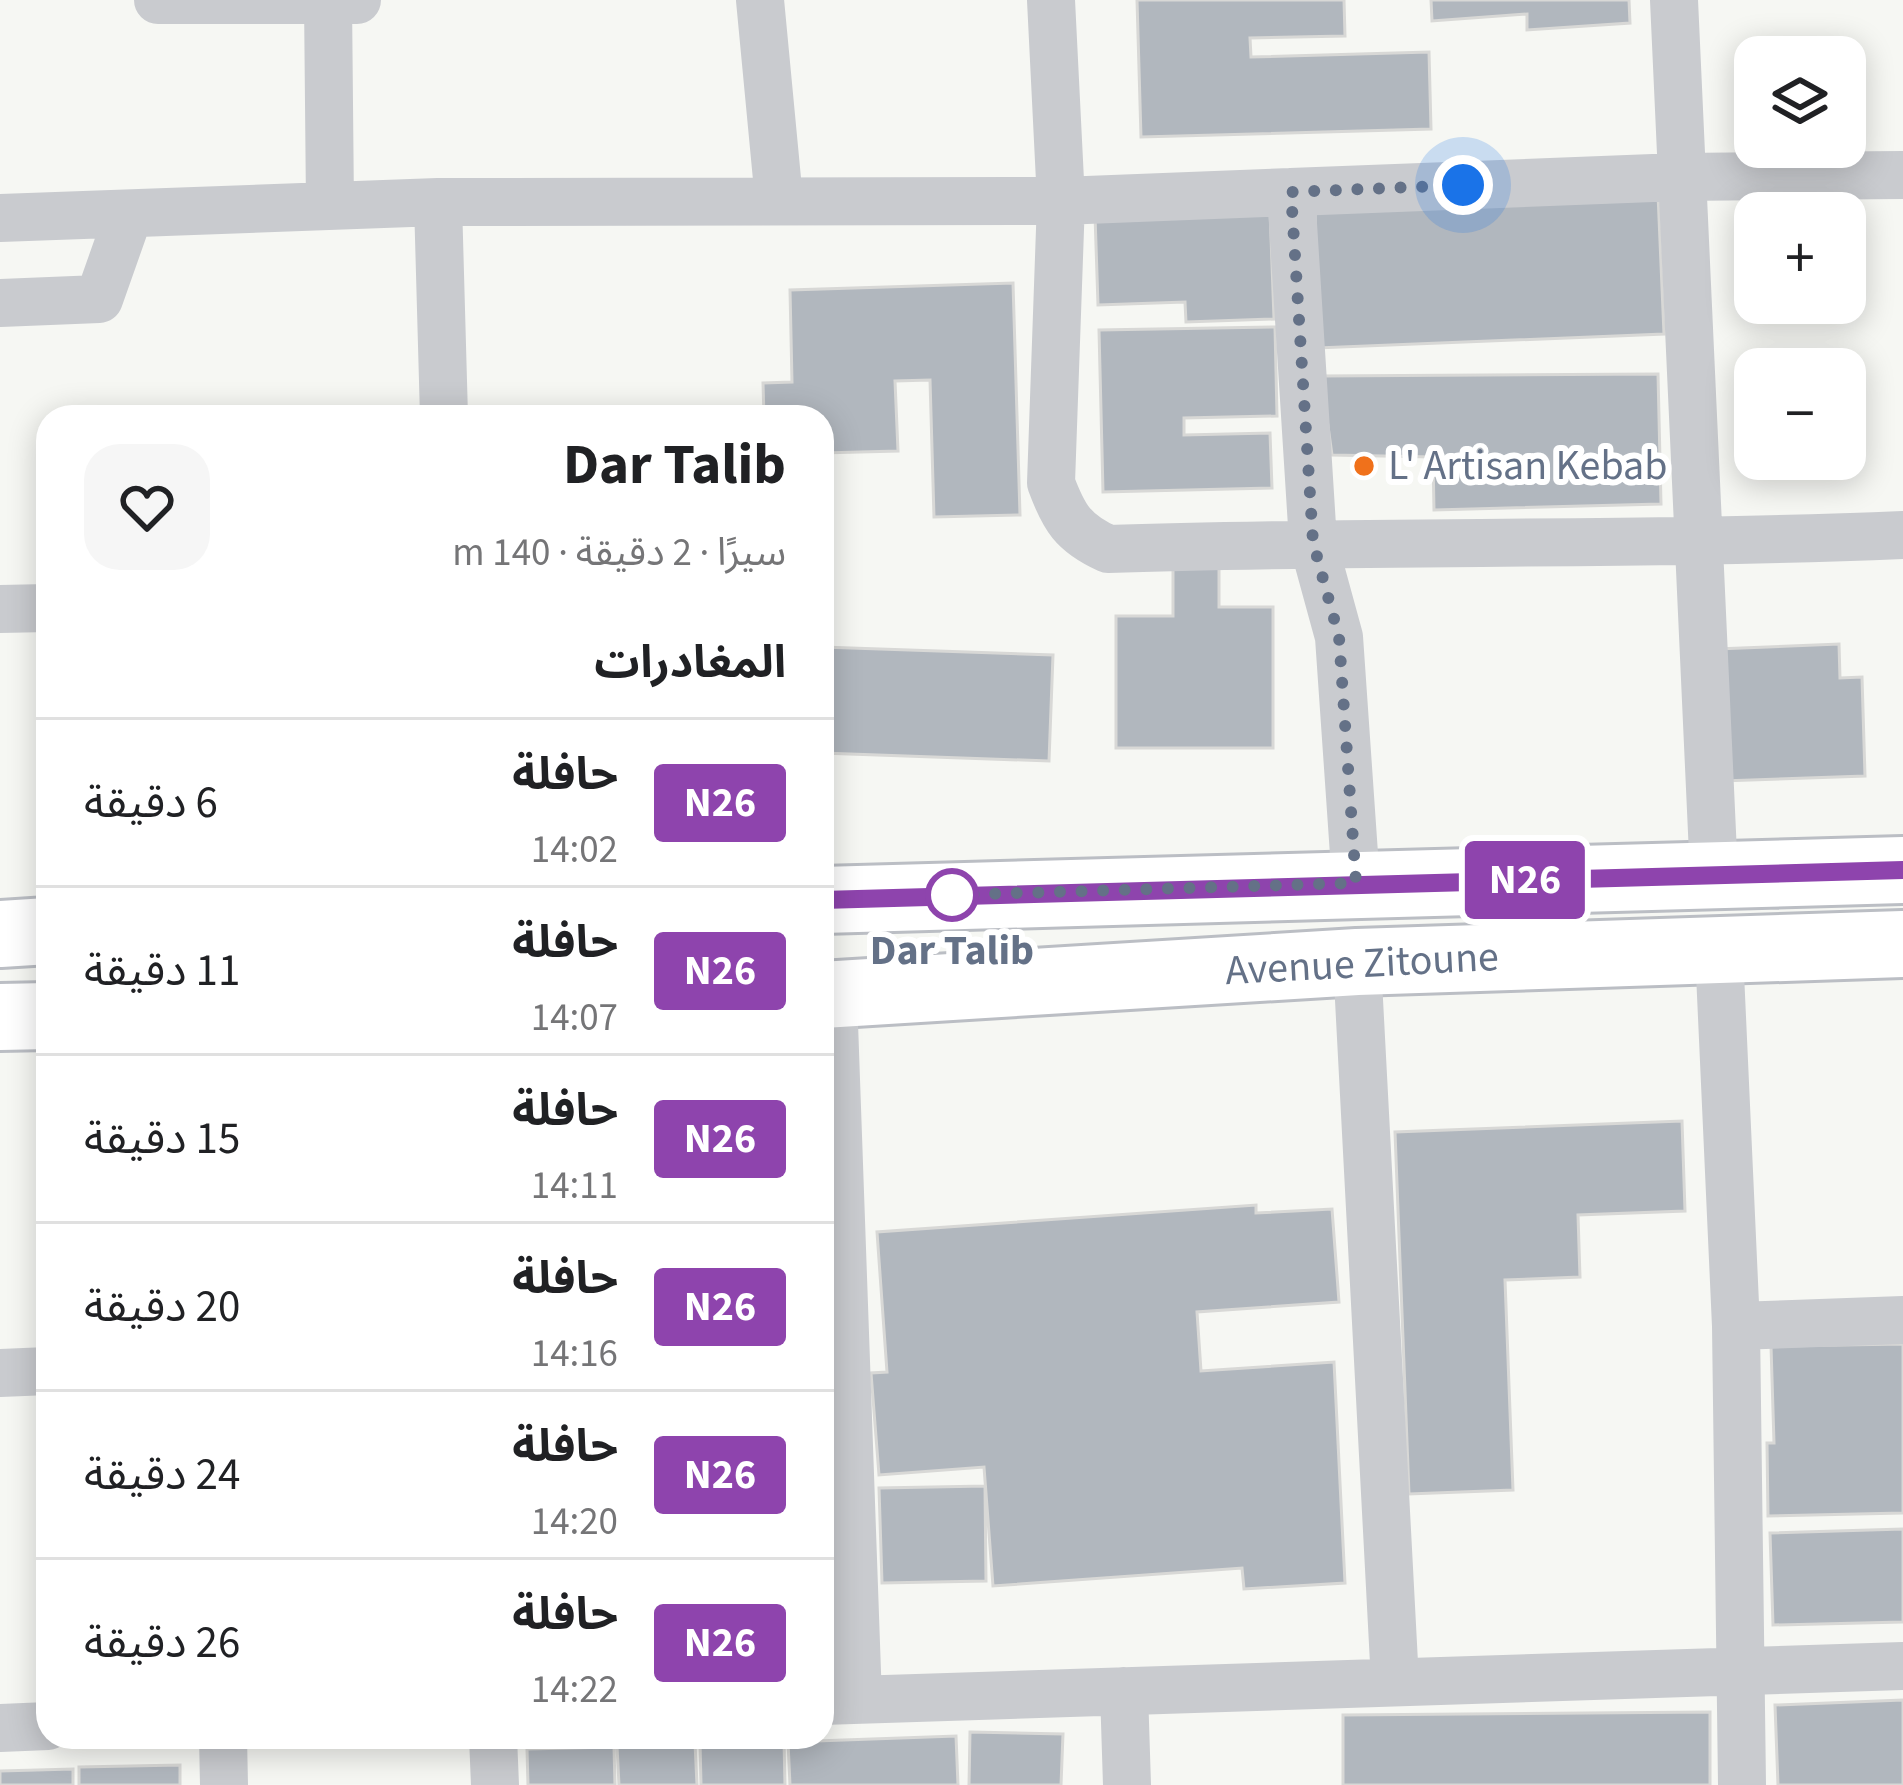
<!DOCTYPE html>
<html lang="ar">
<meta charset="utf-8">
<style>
:root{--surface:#fff;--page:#f6f6f6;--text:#202124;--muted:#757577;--line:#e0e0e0}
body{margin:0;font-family:"Source Sans 3","Noto Sans Arabic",sans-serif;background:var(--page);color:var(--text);direction:rtl;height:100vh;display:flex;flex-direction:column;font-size:45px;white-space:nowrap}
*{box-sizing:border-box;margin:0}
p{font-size:39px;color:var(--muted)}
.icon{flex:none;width:66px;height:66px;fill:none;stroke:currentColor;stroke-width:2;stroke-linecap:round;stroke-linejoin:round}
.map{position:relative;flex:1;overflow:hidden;direction:ltr}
.panel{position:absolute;left:36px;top:405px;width:798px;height:1344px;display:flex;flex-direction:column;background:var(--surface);border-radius:36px;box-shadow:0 6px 30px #0003;direction:rtl}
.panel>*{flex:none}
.badge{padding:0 24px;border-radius:9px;font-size:42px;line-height:78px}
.fabs{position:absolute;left:1734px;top:36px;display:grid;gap:24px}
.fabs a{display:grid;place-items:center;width:132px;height:132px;border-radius:24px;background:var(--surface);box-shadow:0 6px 30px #0003;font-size:60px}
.you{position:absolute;width:60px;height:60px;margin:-30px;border:9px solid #fff;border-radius:50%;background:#1a73e8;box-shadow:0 0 0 18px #1a73e833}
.map>.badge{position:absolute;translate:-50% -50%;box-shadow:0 0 0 6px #fff}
h2{padding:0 48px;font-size:45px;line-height:108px}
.round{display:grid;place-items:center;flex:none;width:126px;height:126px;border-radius:36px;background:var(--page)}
.summary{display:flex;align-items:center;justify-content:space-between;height:204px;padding:0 48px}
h1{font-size:57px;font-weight:700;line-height:90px}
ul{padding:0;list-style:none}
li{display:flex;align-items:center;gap:36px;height:168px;padding:0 48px;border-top:3px solid var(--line)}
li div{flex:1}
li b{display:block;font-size:45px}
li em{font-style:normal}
li .badge{min-width:132px;font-weight:700;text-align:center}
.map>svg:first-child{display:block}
.building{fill:#b1b7be;stroke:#d8d8d6;stroke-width:3}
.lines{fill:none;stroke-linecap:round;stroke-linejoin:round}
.secondary-casing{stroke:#bbbec4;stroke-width:72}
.minor{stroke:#c9cbcf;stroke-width:48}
.secondary{stroke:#fff;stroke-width:66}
.line-casing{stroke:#fff;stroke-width:27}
.line{stroke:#8e44ad;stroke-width:18}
.walk{stroke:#647187;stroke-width:12;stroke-dasharray:0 21.6}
.poi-dot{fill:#f0711b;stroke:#fff;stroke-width:4.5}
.stop-dot{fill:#fff;stroke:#8e44ad;stroke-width:6}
.labels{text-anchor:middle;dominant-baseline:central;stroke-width:12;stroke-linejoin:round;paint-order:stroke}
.poi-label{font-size:42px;fill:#647187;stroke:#fff;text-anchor:start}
.stop-label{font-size:42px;font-weight:bold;fill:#647187;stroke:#fff}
.street-label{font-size:42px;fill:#647187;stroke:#fff}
</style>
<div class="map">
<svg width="1903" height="1785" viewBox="0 0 1903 1785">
<rect width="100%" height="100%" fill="#f6f7f3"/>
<!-- building -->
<path class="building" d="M1137 0H1344L1345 36 1250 38 1251 57 1429 52 1431 129 1141 137Z
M1431 0H1629L1630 23 1527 30V14L1432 21Z
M1658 194 1664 334 1317 348 1315 207Z
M1270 209 1274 319 1186 322 1185 302 1098 305 1095 215Z
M1013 283 1020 515 934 517 930 380 895 381 898 451 822 453V417H764L763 383 792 382 790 290Z
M1275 327 1277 416 1184 418V435L1270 433 1272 488 1103 492 1099 330Z
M1658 374 1661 504 1434 510 1433 457 1332 455 1321 376Z
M1173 561H1219V607H1273V748H1116V616H1173Z
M1839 644 1840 678 1862 677 1865 776 1722 781 1717 649Z
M822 647 1053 655 1049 761 822 753Z
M1682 1121 1685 1211 1578 1215 1580 1277 1505 1280 1513 1490 1409 1494 1395 1132Z
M1256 1205V1213L1332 1209 1339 1302 1197 1312 1201 1371 1334 1362 1345 1583 1244 1589 1242 1568 993 1586 984 1467 879 1475 871 1373 887 1372 877 1232Z
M1903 1344V1513L1768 1516 1767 1443H1774L1771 1346Z
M985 1486 986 1581 882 1583 879 1488Z
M1903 1529V1622L1773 1625 1770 1533Z
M1903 1700V1785H1778L1775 1705Z
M1710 1712V1785H1343V1715Z
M970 1732 1063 1734 1061 1785H969Z
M956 1736 958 1785H790L788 1742Z
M784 1740 785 1785H701L700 1741Z
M695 1743 697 1785H619L617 1746Z
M614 1747 615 1785H528L527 1749Z
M180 1765V1785H79V1767Z
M73 1769V1785H0V1771Z"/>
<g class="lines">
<defs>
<path id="secondary" d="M822 900 1903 870
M0 934 48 931
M822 995 1357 962 1903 944
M0 1017 48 1016"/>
</defs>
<!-- secondary casing -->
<use href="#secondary" class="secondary-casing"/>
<!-- minor -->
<path class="minor" d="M158 0H357
M328 0 330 206
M760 0 779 200
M1051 0 1061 201 1051 483C1064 518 1073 533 1108 549 1373 540 1638 546 1903 535
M1674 0 1714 876
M1291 192 1313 542 1339 637 1356 883
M438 202 444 417
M0 218 438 202 1061 201 1679 177 1903 175
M0 303 99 299 129 214
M0 609 48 608
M1719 951 1736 1326 1742 1785
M1357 962 1395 1682
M833 995 858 1700
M1736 1326 1903 1320
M0 1373 48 1371
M1124 1691 1127 1785
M822 1701 1903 1666
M0 1728 48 1726
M223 1737 224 1785
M493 1737 495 1785"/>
<!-- secondary -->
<use href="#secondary" class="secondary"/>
</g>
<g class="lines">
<defs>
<path id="line" d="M822 900 1903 870"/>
</defs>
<!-- line casing -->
<use href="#line" class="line-casing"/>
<!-- line -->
<use href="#line" class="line"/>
<!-- walk -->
<path class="walk" d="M952 895 1356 883 1339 637 1313 542 1291 192 1463 185"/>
</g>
<!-- markers -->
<circle class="poi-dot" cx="1364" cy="466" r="12"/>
<circle class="stop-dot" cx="952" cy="895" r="24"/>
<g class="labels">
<!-- poi labels -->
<g class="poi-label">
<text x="1388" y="466">L' Artisan Kebab</text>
</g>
<!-- stop labels -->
<g class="stop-label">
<text x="952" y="951">Dar Talib</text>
</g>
<!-- street labels -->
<g class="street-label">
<text transform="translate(1362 964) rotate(-3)">Avenue Zitoune</text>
</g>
</g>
</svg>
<div class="fabs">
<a><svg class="icon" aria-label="layers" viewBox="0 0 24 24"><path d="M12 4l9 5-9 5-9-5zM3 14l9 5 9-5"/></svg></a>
<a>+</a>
<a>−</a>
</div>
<div class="you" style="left:1463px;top:185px"></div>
<b class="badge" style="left:1525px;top:880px;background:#8e44ad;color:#fff">N26</b>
<section class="panel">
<div class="summary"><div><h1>Dar Talib</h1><p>سيرًا · 2 دقيقة · 140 m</p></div><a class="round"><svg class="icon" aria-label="heart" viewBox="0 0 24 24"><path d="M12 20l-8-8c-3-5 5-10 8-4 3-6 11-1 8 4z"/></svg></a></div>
<h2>المغادرات</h2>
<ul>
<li><span class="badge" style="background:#8e44ad;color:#fff">N26</span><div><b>حافلة</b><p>14:02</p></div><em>6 دقيقة</em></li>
<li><span class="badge" style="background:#8e44ad;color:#fff">N26</span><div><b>حافلة</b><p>14:07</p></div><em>11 دقيقة</em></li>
<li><span class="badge" style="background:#8e44ad;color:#fff">N26</span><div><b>حافلة</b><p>14:11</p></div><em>15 دقيقة</em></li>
<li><span class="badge" style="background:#8e44ad;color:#fff">N26</span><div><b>حافلة</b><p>14:16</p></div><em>20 دقيقة</em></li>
<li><span class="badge" style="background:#8e44ad;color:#fff">N26</span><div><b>حافلة</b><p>14:20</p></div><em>24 دقيقة</em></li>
<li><span class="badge" style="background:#8e44ad;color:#fff">N26</span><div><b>حافلة</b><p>14:22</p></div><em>26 دقيقة</em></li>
</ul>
</section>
</div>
